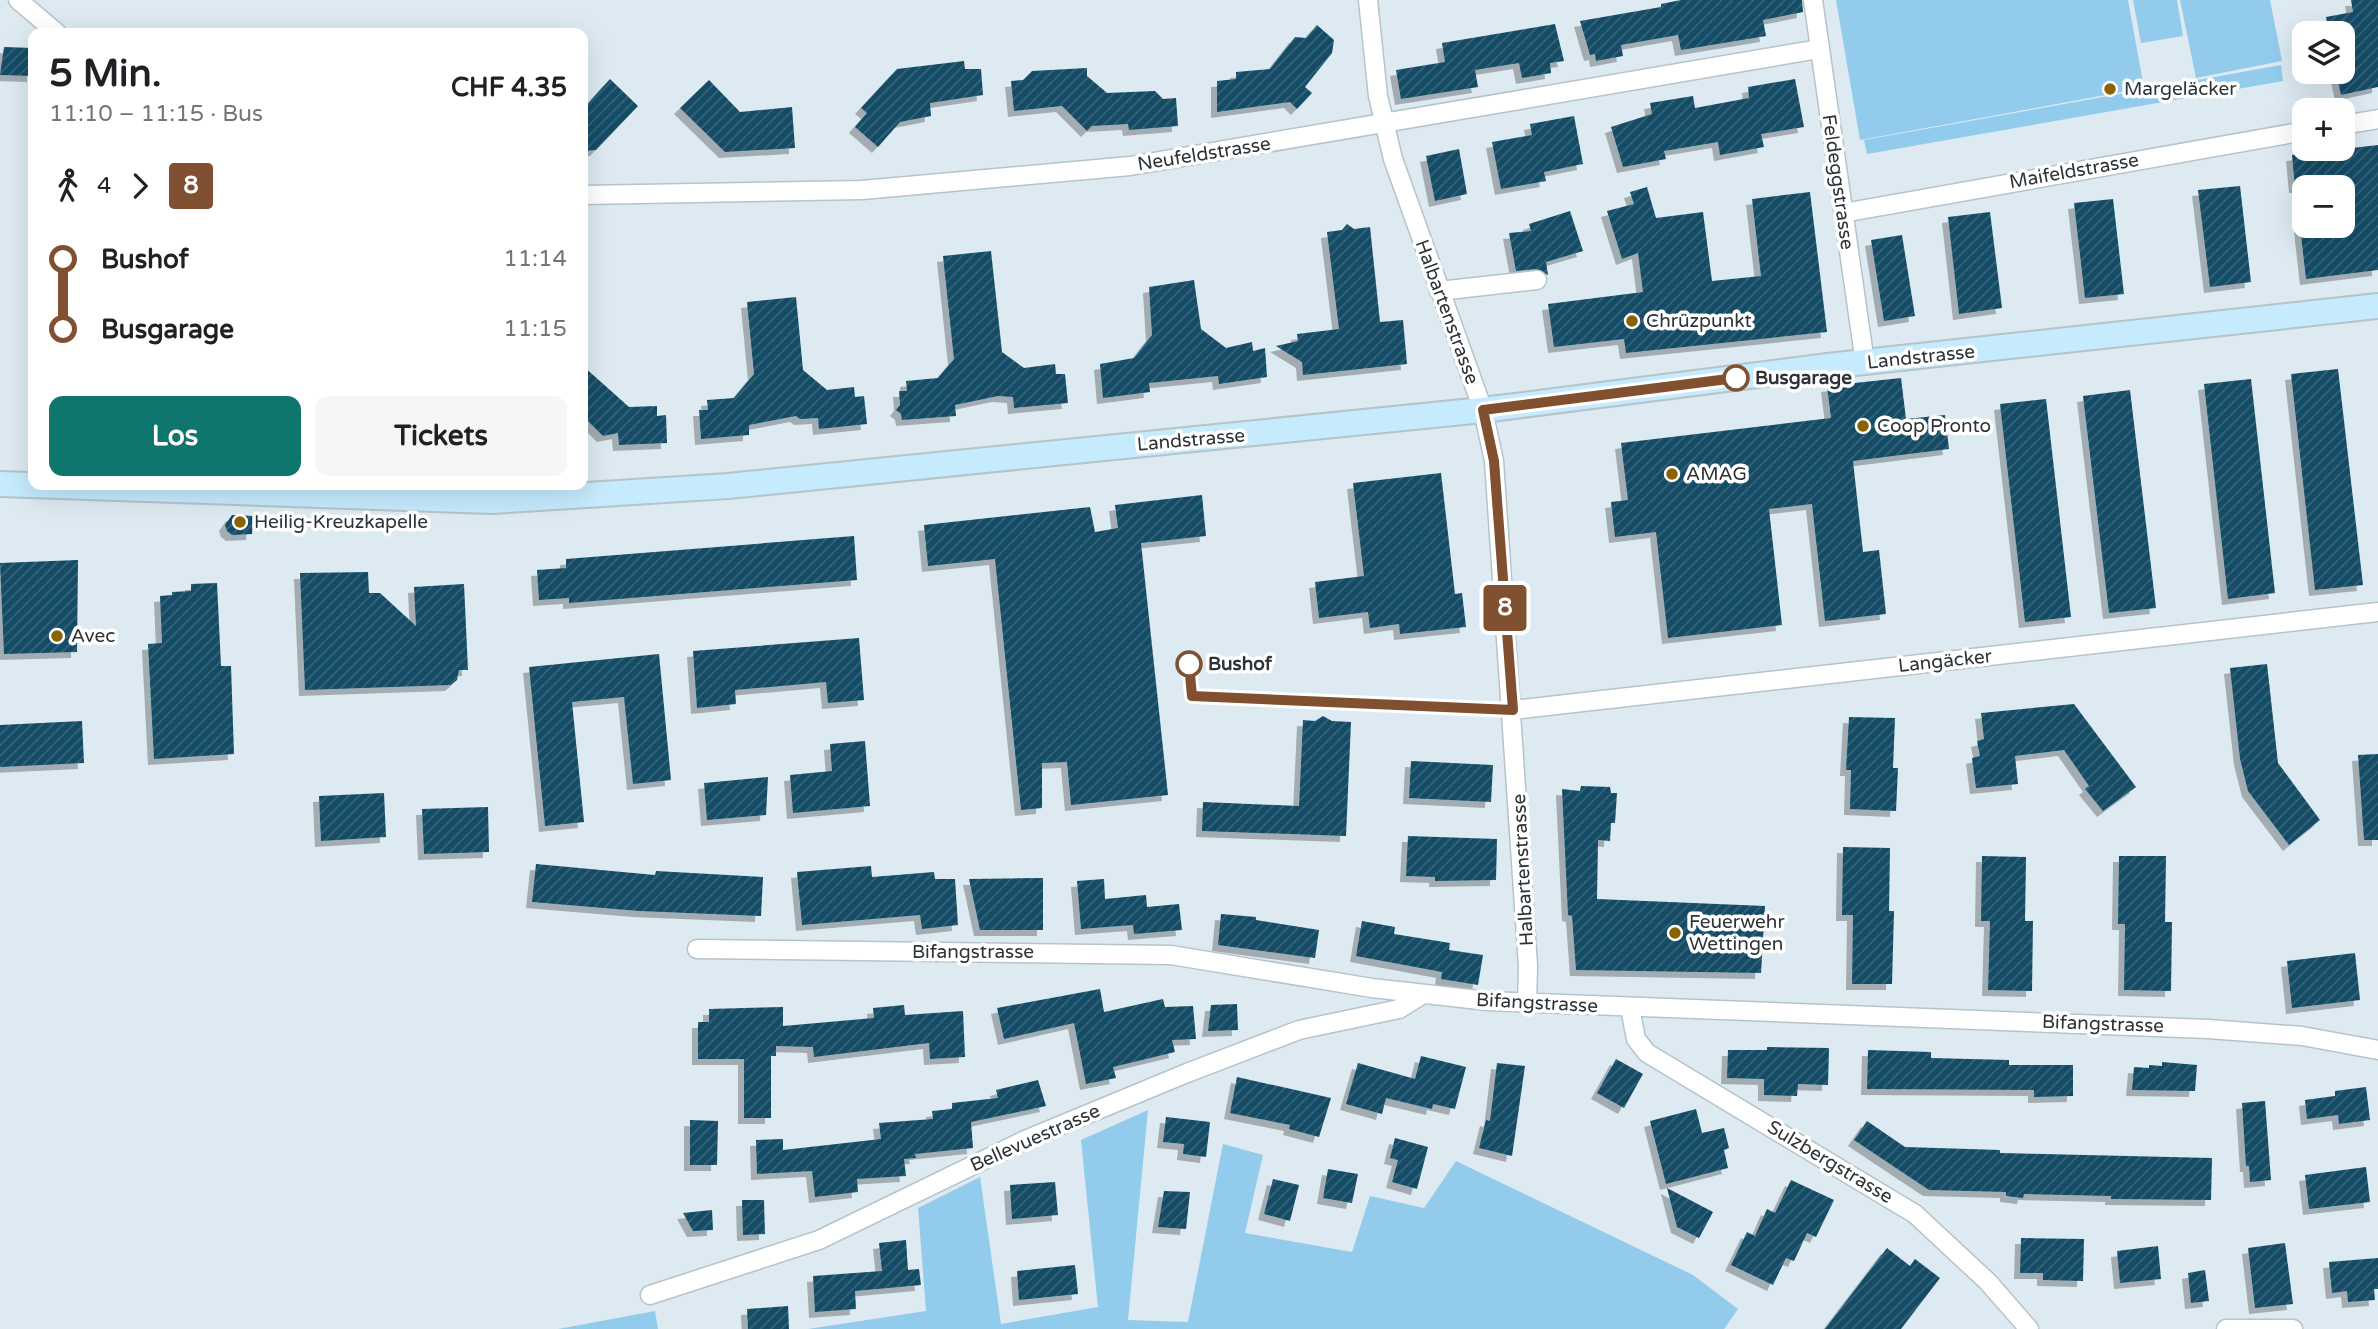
<!DOCTYPE html>
<html lang="de">
<meta charset="utf-8">
<style>
:root{--surface:#fff;--page:#f6f6f6;--text:#202124;--muted:#757577;--accent:#0f766e}
body{margin:0;font-family:"Varela Round",sans-serif;background:var(--page);color:var(--text);height:100vh;display:flex;flex-direction:column;font-size:26px;white-space:nowrap}
*{box-sizing:border-box;margin:0}
p{font-size:23px;color:var(--muted)}
.icon{flex:none;width:38px;height:38px;fill:none;stroke:currentColor;stroke-width:2;stroke-linecap:round;stroke-linejoin:round}
.map{position:relative;flex:1;overflow:hidden}
.sheet{position:absolute;left:28px;top:28px;width:560px;height:462px;display:flex;flex-direction:column;background:var(--surface);border-radius:14px;box-shadow:0 7px 28px #0002}
.sheet>*{flex:none}
.badge{padding:0 14px;border-radius:5px;font-size:24px;line-height:46px}
.fabs{position:absolute;left:2292px;top:21px;display:grid;gap:14px}
.fabs a{display:grid;place-items:center;width:63px;height:63px;border-radius:14px;background:var(--surface);box-shadow:0 7px 28px #0002;font-size:35px}
.map>.badge{position:absolute;translate:-50% -50%;box-shadow:0 0 0 4px #fff}
.legs{display:flex;align-items:center;gap:10px;height:77px;padding:0 21px;font-size:23px}
.legs p{margin-inline-start:auto}
.head{display:flex;align-items:center;justify-content:space-between;height:119px;padding:0 21px}
h1{font-size:38px;font-weight:700;line-height:52px}
.action{display:flex;gap:14px;margin-top:auto;padding:14px 21px}
.action a{flex:1;height:80px;border-radius:14px;background:var(--accent);color:#fff;font-size:28px;font-weight:700;line-height:80px;text-align:center}
.action a+a{background:var(--page);color:var(--text)}
ul{padding:0 21px;list-style:none}
li{display:flex;align-items:center;gap:24px;height:70px;font-size:26px}
li i{display:grid;place-items:center;width:10px;height:100%;margin:0 9px;background:currentColor}
li i::after{content:'';width:18px;height:18px;margin:-9px;border:5px solid;border-radius:50%;background:var(--surface)}
li p{margin-inline-start:auto}
li:first-child i{background:linear-gradient(#0000 50%,currentColor 0)}
li:last-child i{background:linear-gradient(currentColor 50%,#0000 0)}
.map>svg:first-child{display:block}
.green{fill:#92cbeb}
.building{fill:url(#building-hatch);filter:url(#shadow)}
.lines{fill:none;stroke-linecap:round;stroke-linejoin:round}
.minor-casing{stroke:#b6c3ca;stroke-width:21}
.secondary-casing{stroke:#b6c3ca;stroke-width:28}
.minor{stroke:#fff;stroke-width:18}
.secondary{stroke:#c5ebfd;stroke-width:24}
.line-1-casing{stroke:#fff;stroke-width:16}
.line-1{stroke:#805030;stroke-width:10}
.poi-dot{fill:#886300;stroke:#fff;stroke-width:2.5}
.stop-1-dot{fill:#fff;stroke:#805030;stroke-width:3.5}
.labels{text-anchor:middle;dominant-baseline:central;stroke-width:7;stroke-linejoin:round;paint-order:stroke}
.poi-label{font-size:19px;fill:#2d3336;stroke:#fff;text-anchor:start}
.street-label{font-size:19px;fill:#2d3336;stroke:#fff}
.stop-label{font-size:19px;font-weight:bold;fill:#2d3336;stroke:#fff;text-anchor:start}
</style>
<div class="map">
<svg width="2378" height="1329" viewBox="0 0 2378 1329">
<defs>
<pattern id="building-hatch" width="6" height="6" patternUnits="userSpaceOnUse" patternTransform="scale(1.75)"><rect width="6" height="6" fill="#134c66"/><path d="M-1 1l2-2M0 6l6-6M5 7l2-2" fill="none" stroke="#366479"/></pattern>
<filter id="shadow"><feDropShadow dx="-6" dy="6" stdDeviation="0" flood-color="#0004"/></filter>
</defs>
<rect width="100%" height="100%" fill="#ddeaf2"/>
<!-- green -->
<path class="green" d="M1836 0H2128L2144 88 1860 140Z
M2133 0H2177L2183 36 2141 43Z
M2180 0H2270L2282 61 2196 78Z
M2281 65 2283 81 1867 154 1864 140Z
M1148 1110 1128 1320 1188 1322 1223 1144 1263 1155 1245 1233 1352 1252 1370 1196 1424 1208 1456 1161 1693 1275 1738 1309 1724 1329H808L926 1311 918 1208 980 1177 1001 1324 1098 1307 1081 1140Z
M655 1311 658 1329H558Z"/>
<!-- building -->
<path class="building" d="M1681 0H1802L1803 12 1763 20 1766 36 1681 50 1678 35 1621 45 1623 56 1596 61 1595 54 1590 55 1580 21 1661 7V4Z
M2351 0H2378V87L2341 95 2336 72H2343V33H2329L2326 17 2353 12Z
M1555 24 1564 61 1550 63 1551 73 1522 78 1519 63 1475 70 1478 87 1401 99 1396 70 1445 62 1442 43Z
M1317 25 1334 40 1332 53 1305 87 1312 93 1297 109 1290 102 1217 112V81L1236 79V72L1270 69 1295 37 1306 38Z
M4 47 33 48V76L0 75Z
M964 61 965 69H981L983 95 930 103 931 116 900 122 878 147 855 127 867 113 861 108 897 69Z
M1087 68V76L1107 93 1155 91 1163 99 1176 98 1178 126 1129 130 1128 124 1092 126 1087 131 1062 106 1014 111 1011 81 1023 80 1032 71Z
M610 79 638 106 596 150 583 151V109Z
M1795 79 1804 127 1761 134 1764 147 1720 155 1718 142 1664 151 1666 159 1623 167 1611 127 1652 114 1650 103 1693 96 1695 108 1749 98 1748 87Z
M709 80 740 112 792 107 795 148 725 152 680 108Z
M1574 116 1583 164 1544 172 1546 181 1501 189 1492 142 1532 135 1530 124Z
M2378 145V270L2306 279 2300 226H2343V187H2295L2292 155Z
M1459 149 1467 194 1435 201 1426 156Z
M2240 186 2251 282 2210 287 2198 190Z
M1647 187 1656 218 1703 212 1712 281 1761 276 1752 199 1810 192 1827 332 1626 353 1624 339 1554 347 1548 304 1643 292 1638 253 1622 259 1607 211 1634 204 1630 192Z
M2113 199 2124 294 2085 298 2074 203Z
M1570 211 1583 251 1546 262 1548 275 1536 269 1516 271 1509 233 1531 231 1529 224Z
M1990 212 2002 308 1959 314 1948 217Z
M1347 224 1354 229 1370 227 1380 322 1403 320 1407 364 1303 375 1302 362 1276 346 1298 341 1297 334 1339 329 1327 232 1342 230Z
M1902 235 1915 316 1884 321 1871 240Z
M991 251 1002 352 1024 368 1055 364 1056 374H1065L1068 403 1014 408 1013 397 998 396 955 405 956 416 902 420 901 414 896 410 900 405 899 391H907L906 381 938 378 954 359 943 256Z
M1194 280 1201 329 1226 348 1252 342 1253 351 1265 348 1267 377 1219 384 1218 376 1149 383 1150 392 1103 398 1100 364 1134 358 1152 335 1149 287Z
M796 297 803 370 827 390 854 387 855 397 864 396 867 424 819 429 818 418 800 419 796 416 749 425V435L701 439 699 410H708L707 400 734 398 754 374 747 302Z
M583 366 629 407 657 406V416L666 415 667 443 619 445 618 433 603 436 583 416Z
M2338 369 2363 585 2315 590 2291 374Z
M1901 378 1906 419 1945 415 1949 449 1853 461 1863 552 1879 550 1886 614 1825 621 1812 504 1769 509 1782 625 1668 638 1656 532 1615 537 1611 502 1628 500 1621 443 1831 418 1827 386Z
M2251 379 2275 593 2228 599 2204 384Z
M2130 390 2156 608 2109 613 2083 396Z
M2046 399 2071 617 2025 622 2000 404Z
M1441 473 1455 594 1462 593 1466 627 1400 634 1399 624 1370 628 1368 612 1319 618 1315 582 1364 576 1353 483Z
M1202 495 1206 536 1141 543 1168 795 1071 805 1067 762 1042 763V808L1021 810 995 559 928 566 924 525 1090 507 1095 532 1118 528 1115 505Z
M232 515 253 516 252 534 232 535 227 531 225 525Z
M854 536 857 580 569 603V598L539 600 537 570 566 568V559Z
M78 560 77 652 4 654 0 563Z
M368 572 369 593H380L416 626 414 587 464 584 468 670H459L457 680 451 685 305 690 300 573Z
M217 583 221 666H231L234 754 154 759 148 644 162 643 160 596 172 595V592L191 591V584Z
M859 638 864 700 828 703 826 682 735 690 736 704 697 708 693 651Z
M659 654 671 780 633 784 624 697 572 702 584 822 545 826 529 667Z
M2267 664 2278 763 2320 820 2289 845 2248 791 2240 759 2230 668Z
M2074 704 2136 787 2103 811 2085 789 2089 786 2064 750 2015 756 2018 784 1976 788 1972 758 1980 756 1977 741 1984 739 1981 713Z
M1323 716 1332 721 1351 722 1346 836 1202 831 1203 802 1299 806 1303 720 1315 721Z
M1849 717 1895 718 1893 768H1898L1896 811 1850 809 1851 770H1846Z
M82 721 84 763 0 767V725Z
M865 741 870 806 793 813 790 775 832 771 830 744Z
M2378 754V840H2364L2358 755Z
M1411 761 1493 765 1491 802 1409 798Z
M768 777 766 815 707 820 704 783Z
M1581 786 1610 787 1611 793H1617L1615 823H1611L1610 841 1598 840 1597 899 1765 906 1761 973 1576 970 1572 916 1568 915 1562 789 1580 791Z
M384 793 386 837 321 841 319 796Z
M488 807 489 852 424 854 422 809Z
M1408 836 1497 839 1496 880 1435 881V877L1406 876Z
M1843 847 1890 848 1889 911H1894L1892 984H1852L1853 915H1842Z
M1982 856 2026 857 2025 921H2033L2032 991 1988 990 1990 921H1981Z
M2119 856H2166L2165 922H2172L2171 991 2124 990 2125 924H2118Z
M536 864 655 875 656 871 763 877 761 916 639 911 532 902Z
M871 866 872 877 934 872 935 879H955L958 925 922 929 920 915 802 925 797 872Z
M1043 878V930H980L969 879Z
M1104 879 1105 899 1146 895 1147 907 1179 904 1182 930 1134 934 1133 925 1081 929 1077 881Z
M1221 914 1256 917V920L1319 930 1315 958 1218 945Z
M1362 921 1395 927 1394 934 1450 943 1449 950 1483 955 1478 985 1441 979 1442 972 1356 956Z
M2355 953 2360 1000 2292 1008 2287 961Z
M1100 989 1104 1012 1163 999 1165 1007 1193 1006 1196 1039 1172 1040 1175 1052 1113 1067 1116 1078 1086 1084 1074 1023 1004 1039 997 1008Z
M1237 1004 1238 1030 1208 1031 1211 1005Z
M904 1005 905 1015 963 1011 965 1057 930 1059 929 1043 814 1057 813 1047 776 1046V1056H771V1118H744V1059H698V1022H709V1009L783 1007V1026L874 1018 873 1008Z
M1767 1047 1829 1048 1828 1085 1798 1084 1797 1096 1764 1095V1079L1727 1078 1728 1050H1767Z
M1868 1050 1931 1052V1058L2009 1060V1065H2073V1096L2034 1097V1090L1867 1089Z
M1421 1056 1466 1067 1455 1109 1433 1104 1432 1109 1386 1098 1382 1114 1346 1104 1358 1063 1415 1079Z
M1616 1059 1643 1074 1624 1108 1597 1093Z
M2162 1062 2197 1065 2195 1091 2132 1090 2134 1067 2149 1068V1065L2162 1066Z
M1497 1063 1525 1066 1512 1156 1479 1148 1486 1120 1490 1121Z
M1237 1077 1331 1098 1319 1137 1289 1129 1290 1125 1230 1113Z
M1038 1080 1046 1106 971 1122 973 1148 915 1154 916 1158 904 1159 906 1176 857 1179 858 1192 815 1197 812 1171 757 1174 756 1140 783 1139V1150L881 1139 879 1123 933 1119 932 1111 952 1109V1103L998 1098 996 1090Z
M2366 1087 2370 1120 2339 1124 2338 1115 2307 1119 2305 1100 2335 1096V1091Z
M2265 1101 2271 1180 2250 1182 2249 1166H2246L2242 1103Z
M1696 1109 1702 1133 1724 1128 1729 1148 1724 1150 1728 1168 1666 1184 1650 1121Z
M1166 1117 1210 1122 1206 1157 1183 1154 1184 1144 1163 1142Z
M690 1120 718 1121 717 1165H690Z
M1867 1121 1905 1147 2000 1150V1153L2212 1158 2211 1200 2111 1199V1196L2024 1194 2023 1198 2006 1196V1192L1929 1190 1854 1140Z
M1395 1138 1428 1147 1417 1189 1392 1182 1398 1160 1390 1158Z
M2366 1167 2370 1202 2309 1209 2305 1175Z
M1328 1169 1358 1174 1352 1203 1323 1198Z
M1273 1179 1299 1185 1290 1221 1264 1214Z
M1791 1180 1834 1200 1816 1237 1807 1233 1794 1261 1786 1258 1773 1285 1731 1265 1747 1232 1755 1236 1767 1209 1775 1213Z
M1055 1182 1058 1215 1012 1219 1010 1185Z
M1667 1188 1713 1212 1699 1238 1677 1227Z
M1164 1191 1190 1192 1186 1229 1158 1227Z
M742 1200H764L765 1234 743 1235Z
M712 1210 713 1230 693 1231 683 1213Z
M2021 1238 2084 1239 2083 1281 2043 1280V1273H2020Z
M906 1240 908 1270 919 1269 921 1285 855 1291 856 1309 815 1312 813 1276 882 1271 879 1243Z
M2285 1243 2293 1304 2255 1308 2248 1248Z
M2158 1246 2161 1279 2120 1283 2117 1251Z
M1887 1248 1910 1266 1915 1259 1940 1278 1901 1329H1825Z
M2378 1258V1289H2374L2375 1300 2348 1302 2347 1291 2332 1293 2329 1262Z
M1075 1265 1078 1294 1019 1300 1017 1271Z
M2205 1270 2209 1301 2191 1303 2188 1273Z
M788 1306 789 1329H748L747 1309Z"/>
<g class="lines">
<defs>
<path id="minor" d="M18 0 57 33
M1368 0 1378 96 1393 159 1483 410 1494 461 1528 966 1527 1004
M1813 0 1865 363
M2343 125 2378 119
M583 195 862 190 1130 166 1819 49
M1843 213 2305 131
M1439 291 1537 280
M1513 710 2378 612
M697 949 1171 955 1372 988 1488 1001 2208 1029 2302 1036 2378 1050
M1630 1008 1636 1039 1647 1053 1915 1214 1988 1282 2029 1329
M650 1295 819 1240 1025 1140 1187 1073 1299 1030 1399 1009 1423 994
M2226 1329H2293"/>
<path id="secondary" d="M0 484 492 501 728 486 1483 410 1828 366 2378 306"/>
</defs>
<!-- minor casing -->
<use href="#minor" class="minor-casing"/>
<!-- secondary casing -->
<use href="#secondary" class="secondary-casing"/>
<!-- minor -->
<use href="#minor" class="minor"/>
<!-- secondary -->
<use href="#secondary" class="secondary"/>
</g>
<g class="lines">
<defs>
<path id="line-1" d="M1189 664 1192 696 1513 710 1494 461 1483 410 1736 378"/>
</defs>
<!-- line-1 casing -->
<use href="#line-1" class="line-1-casing"/>
<!-- line-1 -->
<use href="#line-1" class="line-1"/>
</g>
<!-- markers -->
<g class="poi-dot">
<circle cx="2110" cy="89" r="7"/>
<circle cx="1632" cy="321" r="7"/>
<circle cx="1863" cy="426" r="7"/>
<circle cx="1672" cy="474" r="7"/>
<circle cx="240" cy="522" r="7"/>
<circle cx="57" cy="636" r="7"/>
<circle cx="1675" cy="933" r="7"/>
</g>
<g class="stop-1-dot">
<circle cx="1736" cy="378" r="12"/>
<circle cx="1189" cy="664" r="12"/>
</g>
<g class="labels">
<!-- poi labels -->
<g class="poi-label">
<text x="2124" y="89">Margeläcker</text>
<text x="1646" y="321">Chrüzpunkt</text>
<text x="1877" y="426">Coop Pronto</text>
<text x="1686" y="474">AMAG</text>
<text x="254" y="522">Heilig-Kreuzkapelle</text>
<text x="71" y="636">Avec</text>
<text x="1689" y="922">Feuerwehr<tspan x="1689" dy="22">Wettingen</tspan></text>
</g>
<!-- street labels -->
<g class="street-label">
<text transform="translate(1204 154) rotate(-9)">Neufeldstrasse</text>
<text transform="translate(2074 171) rotate(-10)">Maifeldstrasse</text>
<text transform="translate(1838 182) rotate(82)">Feldeggstrasse</text>
<text transform="translate(1447 312) rotate(70)">Halbartenstrasse</text>
<text transform="translate(1921 357) rotate(-6)">Landstrasse</text>
<text transform="translate(1191 440) rotate(-5)">Landstrasse</text>
<text transform="translate(1945 661) rotate(-6)">Langäcker</text>
<text transform="translate(1523 870) rotate(-93)">Halbartenstrasse</text>
<text x="973" y="952">Bifangstrasse</text>
<text transform="translate(1537 1003) rotate(3)">Bifangstrasse</text>
<text transform="translate(2103 1024) rotate(2)">Bifangstrasse</text>
<text transform="translate(1035 1138) rotate(-24)">Bellevuestrasse</text>
<text transform="translate(1830 1162) rotate(31)">Sulzbergstrasse</text>
</g>
<!-- stop labels -->
<g class="stop-label">
<text x="1755" y="378">Busgarage</text>
<text x="1208" y="664">Bushof</text>
</g>
</g>
</svg>
<div class="fabs">
<a><svg class="icon" aria-label="layers" viewBox="0 0 24 24"><path d="M12 4l9 5-9 5-9-5zM3 14l9 5 9-5"/></svg></a>
<a>+</a>
<a>−</a>
</div>
<b class="badge" style="left:1505px;top:608px;background:#805030;color:#fff">8</b>
<section class="sheet">
<div class="head"><div><h1>5 Min.</h1><p>11:10 – 11:15 · Bus</p></div><b>CHF 4.35</b></div>
<div class="legs"><svg class="icon" aria-label="walk" viewBox="0 0 24 24"><circle cx="13" cy="4" r="2"/><path d="M13 8l-2 6 4 7M11 14l-3 7M7 12l3-4h3l4 4"/></svg>4<svg class="icon" aria-label="forward" viewBox="0 0 24 24"><path d="M9 5l7 7-7 7"/></svg><b class="badge" style="background:#805030;color:#fff">8</b></div>
<ul>
<li><i style="color:#805030"></i><b>Bushof</b><p>11:14</p></li>
<li><i style="color:#805030"></i><b>Busgarage</b><p>11:15</p></li>
</ul>
<div class="action"><a>Los</a><a>Tickets</a></div>
</section>
</div>
